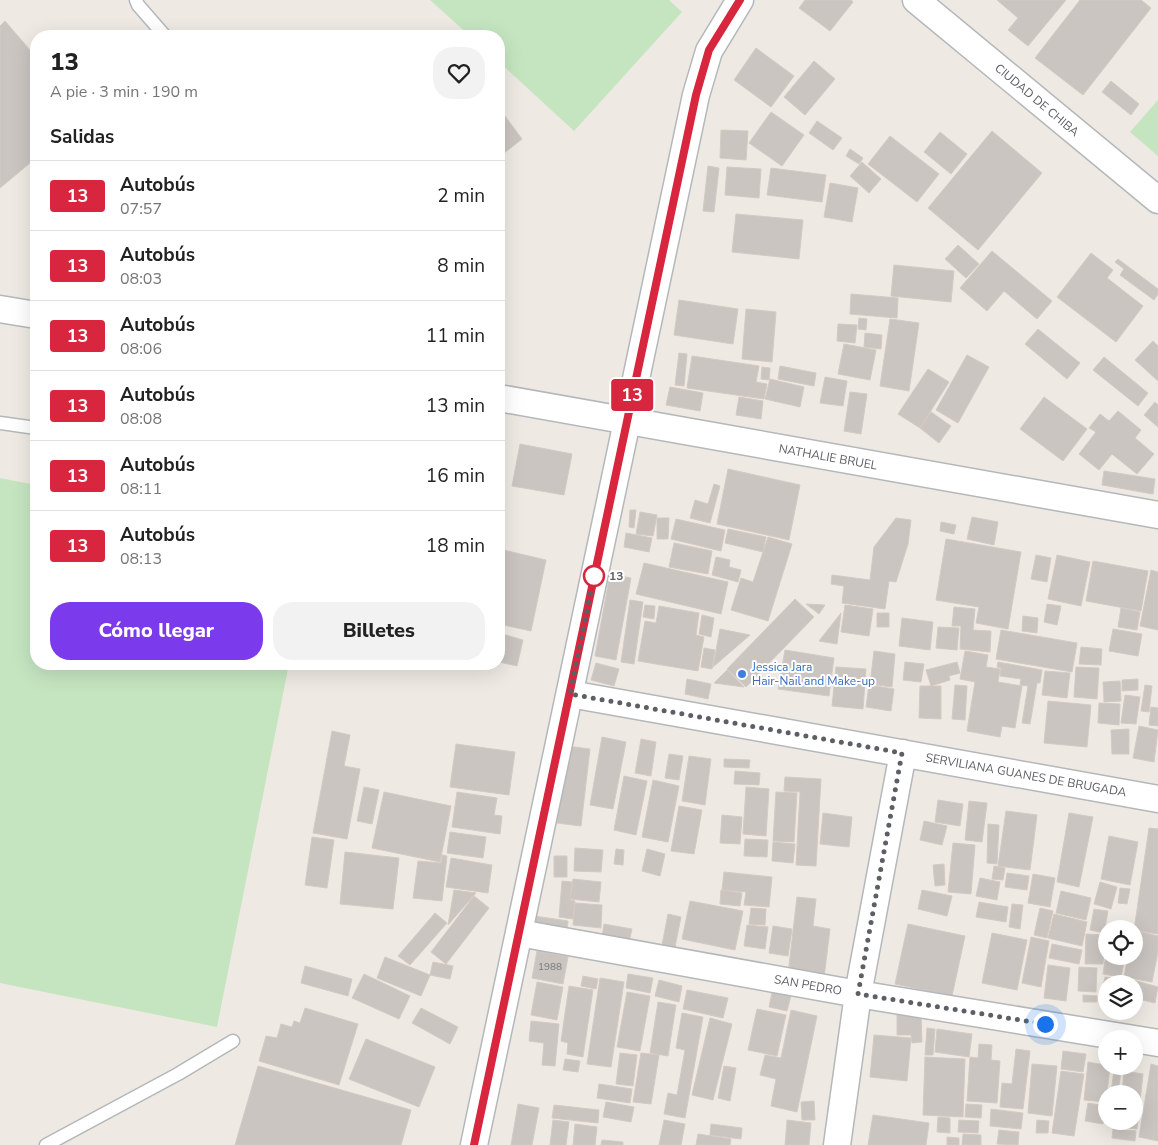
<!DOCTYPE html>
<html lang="es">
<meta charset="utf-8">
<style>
:root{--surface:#fff;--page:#f2f2f2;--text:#222;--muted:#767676;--line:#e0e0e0;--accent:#7c3aed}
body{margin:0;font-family:"Nunito Sans",sans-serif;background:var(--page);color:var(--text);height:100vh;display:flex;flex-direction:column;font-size:19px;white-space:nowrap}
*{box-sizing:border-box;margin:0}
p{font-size:16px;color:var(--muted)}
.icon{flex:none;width:28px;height:28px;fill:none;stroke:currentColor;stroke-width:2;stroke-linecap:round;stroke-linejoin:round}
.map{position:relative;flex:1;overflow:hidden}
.side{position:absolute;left:30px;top:30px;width:475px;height:640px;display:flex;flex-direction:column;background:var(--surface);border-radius:20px;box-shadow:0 5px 20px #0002}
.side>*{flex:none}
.badge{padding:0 10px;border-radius:4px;font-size:18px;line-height:32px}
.buttons{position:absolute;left:1098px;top:920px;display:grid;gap:10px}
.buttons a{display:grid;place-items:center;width:45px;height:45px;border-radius:50%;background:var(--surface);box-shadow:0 5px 20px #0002;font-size:25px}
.you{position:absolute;width:25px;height:25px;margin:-12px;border:4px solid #fff;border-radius:50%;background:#1a73e8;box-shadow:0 0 0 8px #1a73e833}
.map>.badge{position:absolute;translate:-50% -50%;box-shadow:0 0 0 2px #fff}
h2{padding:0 20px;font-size:19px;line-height:45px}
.round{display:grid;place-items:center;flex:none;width:52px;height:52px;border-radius:20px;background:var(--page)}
.summary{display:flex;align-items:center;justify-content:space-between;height:85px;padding:0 20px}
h1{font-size:24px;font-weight:800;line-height:38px}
.cta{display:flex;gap:10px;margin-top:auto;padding:10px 20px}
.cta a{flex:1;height:58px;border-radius:20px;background:var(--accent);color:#fff;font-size:20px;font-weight:800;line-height:58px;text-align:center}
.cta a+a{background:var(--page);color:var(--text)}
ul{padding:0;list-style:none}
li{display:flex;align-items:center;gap:15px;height:70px;padding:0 20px;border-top:1px solid var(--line)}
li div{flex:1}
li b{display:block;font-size:19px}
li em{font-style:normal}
li .badge{min-width:55px;font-weight:700;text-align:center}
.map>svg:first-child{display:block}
.green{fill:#c5e5c0}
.building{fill:#cac5c1;stroke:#d3cbc2}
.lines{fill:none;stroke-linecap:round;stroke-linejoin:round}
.lane-casing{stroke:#b4b7bb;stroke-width:15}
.street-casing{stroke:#b4b7bb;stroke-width:29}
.lane{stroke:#fff;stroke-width:12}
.street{stroke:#fff;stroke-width:26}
.line-casing{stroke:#fff;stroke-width:11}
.line{stroke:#d7263d;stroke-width:8}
.walk{stroke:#5c6064;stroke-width:5;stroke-dasharray:0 9}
.stop-dot{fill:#fff;stroke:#d7263d;stroke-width:2.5}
.shop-dot{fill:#3f7fe0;stroke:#fff;stroke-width:2}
.labels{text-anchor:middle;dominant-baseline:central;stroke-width:4;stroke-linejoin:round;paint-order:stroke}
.number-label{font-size:10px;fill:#78797b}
.street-label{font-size:12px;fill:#5c6064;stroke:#fff}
.stop-label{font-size:12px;font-weight:bold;fill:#5c6064;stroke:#fff;text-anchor:start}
.shop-label{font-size:12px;fill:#366cbe;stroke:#fff;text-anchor:start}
</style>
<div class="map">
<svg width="1158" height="1145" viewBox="0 0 1158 1145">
<rect width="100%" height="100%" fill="#eeeae3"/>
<!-- green -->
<path class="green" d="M430 0H669L682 12 574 131 499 62V36H470Z
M1158 100V156L1130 132Z
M0 478 36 485V664H289L217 1027 0 983Z"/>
<!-- building -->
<path class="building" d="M805 0H851L853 2 830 31 799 8Z
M997 0H1066L1028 46 1008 30 1018 18Z
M1080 0H1141L1151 8 1083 95 1035 58Z
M5 21 36 57V158L0 188V26Z
M756 48 794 76 771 107 734 80Z
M814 61 835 79 805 115 784 97Z
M1111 81 1139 104 1131 115 1102 92Z
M499 108 522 139 499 157Z
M771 112 804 135 782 166 749 143Z
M817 121 842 138 833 150 809 133Z
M721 130 748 131 746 160 720 158Z
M992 131 1042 173 978 250 928 208Z
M940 132 967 154 951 174 924 152Z
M890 136 939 174 917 202 868 164Z
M850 149 863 158 859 164 846 156Z
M862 162 881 179 869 193 850 176Z
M708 166 719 168 714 212 703 211Z
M727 167 761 169 759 198 725 195Z
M771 168 826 175 822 202 767 195Z
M830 183 858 188 852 222 824 217Z
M736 214 803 220 799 259 732 252Z
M958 245 979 264 966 278 945 259Z
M992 251 1052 301 1037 319 1004 291 987 311 960 288Z
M1091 253 1113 270 1107 278 1143 306 1116 342 1057 297Z
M1118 259 1158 289V294L1154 300 1120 275 1124 269 1115 262Z
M894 265 954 271 951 302 891 296Z
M851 294 898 298 897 318 850 314Z
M679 300 738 309 733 344 674 335Z
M746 309 776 312 772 362 742 359Z
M859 318 867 319 866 330 858 329Z
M890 319 919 323 909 391 880 386Z
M838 324 857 325 855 343 837 341Z
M1038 329 1080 363 1067 379 1025 344Z
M865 333 882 335 881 349 864 347Z
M1153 341 1158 346V381L1135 360Z
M844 344 876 350 870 380 838 374Z
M679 353 687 354 684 386 675 385Z
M967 355 989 367 958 423 936 410Z
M692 356 759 366 756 382 767 384 764 399 687 388Z
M1104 357 1148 393 1138 406 1093 370Z
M780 366 816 373 814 386 778 379Z
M762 367 770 368 769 380 761 379Z
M928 369 949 382 920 428 898 414Z
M825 377 847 381 843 406 820 403Z
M770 379 804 387 800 407 765 399Z
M670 387 703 393 700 411 666 405Z
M850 392 867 394 861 434 844 431Z
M739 397 763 401 761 419 736 415Z
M1044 397 1087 429 1063 461 1020 429Z
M1155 402 1158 405V427L1144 415Z
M1118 411 1141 430 1135 438 1154 454 1137 474 1112 454 1099 470 1079 454 1096 432 1089 428 1100 414 1109 421Z
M931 412 951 426 939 443 920 428Z
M520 444 572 454 564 495 512 486Z
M728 469 800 485 789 540 717 524Z
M1104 471 1155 479 1153 494 1102 485Z
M714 484 720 486 710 523 690 518 695 500 708 504Z
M630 510H636L634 528 629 527Z
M640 512 657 515 653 536 636 534Z
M972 517 998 522 994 545 967 539Z
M657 518H669L668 539H657Z
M896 518 911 520 908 544 896 582 889 581 885 609 842 603 844 586 831 584 832 575 870 580 874 547Z
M676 519 725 530 721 551 671 539Z
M941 522 956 525 954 534 940 531Z
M728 529 766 537 763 552 725 543Z
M626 533 652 538 649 552 624 547Z
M768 537 792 544 768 621 731 610 741 578 753 582Z
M946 539 1021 552 1008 629 976 623 979 607 936 600Z
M674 543 712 551 708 574 669 567Z
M499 549 546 560 531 631 499 624Z
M1036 555 1051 558 1047 582 1031 579Z
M1057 555 1090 562 1081 606 1048 599Z
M716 557 730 560 729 567 741 570 738 582 712 575Z
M1093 561 1148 571 1141 611 1086 601Z
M644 563 728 582 721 614 636 594Z
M1151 570 1158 572V630L1140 626Z
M610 574 631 578 616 660 595 656Z
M795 599 814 617 746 687 727 669Z
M630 600 643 602 634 664 621 662Z
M806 604 825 605 819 614Z
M1047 604 1061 606 1057 625 1044 622Z
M645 605 655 606 654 619 643 617Z
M845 605 873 609 869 636 841 632Z
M659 606 699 613 696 635 704 637 698 671 638 661 645 621 656 623Z
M954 607 975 609 973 630 991 631 990 652 960 649 961 626H952Z
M1121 608 1140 612 1137 630 1118 627Z
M841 613 837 644 819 641Z
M877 613H889V627H877Z
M702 615 714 618 711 637 699 634Z
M1023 616 1038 618 1037 633 1022 631Z
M902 618 933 622 930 650 899 646Z
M938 627 959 628 957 650 936 648Z
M720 629 750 635 713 667Z
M1113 629 1142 634 1138 656 1109 651Z
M1001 630 1077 643 1072 672 996 659Z
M499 633 523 640 517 666 499 662Z
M1081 647 1102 649 1101 665 1079 664Z
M704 648 715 650 712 669 701 667Z
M785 650 834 658 829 696 778 689Z
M874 651 895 654 892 687 870 684Z
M965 651 988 655 986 667 1000 669 998 682 1022 686 1015 728 1002 726 1000 737 967 731 975 682 960 679Z
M905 662 924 664 921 682 903 680Z
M957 662 960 673 949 676 950 680 931 686 926 670Z
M998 662 1042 670 1040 683H1037L1030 724 1022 723 1028 686 1020 685 1021 679 1000 676 1001 668 997 667Z
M596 663 619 669 614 686 591 680Z
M836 667 866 669 863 709 832 706Z
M1076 667 1099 668 1097 699 1074 697Z
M727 670 744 687 714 683Z
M1045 671 1070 673 1067 698 1042 695Z
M687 679 711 684 708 699 685 694Z
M1138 679V690L1122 691V680Z
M1120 681 1121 701 1104 702 1103 682Z
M869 685 894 689 891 711 866 707Z
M955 685 967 686 965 720 952 719Z
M1145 685 1152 686 1149 712 1141 711Z
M920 686H941V719L919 718Z
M1125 695 1140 697 1136 724 1121 723Z
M1048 701 1091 705 1087 747 1044 743Z
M1099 703 1120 704 1119 725 1098 723Z
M1151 707 1158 708V726L1149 725Z
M1139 726 1158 730 1154 762 1133 758Z
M1129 729V754H1112L1111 730Z
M332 731 350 735 344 766 360 769 347 839 313 833Z
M602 737 626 742 613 809 590 805Z
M641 739 656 742 651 776 635 773Z
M456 744 515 752 509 795 450 787Z
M559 745 590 749 581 826 557 823 560 798Z
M669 754 683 756 679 780 665 778Z
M689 756 711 759 705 805 682 801Z
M724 759 750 760 749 768 724 767Z
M735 771 760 773 759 785 734 784Z
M624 776 647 781 636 835 614 830Z
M785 777 821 779 816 866 796 865 800 792 784 791Z
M653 780 679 786 668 842 642 837Z
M364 787 379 790 372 824 357 821Z
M746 787 769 789 766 836 743 834Z
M384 792 451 806 440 862 372 848Z
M457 792 497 798 494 815 502 816 500 834 452 827Z
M776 792 797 793 794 842 773 841Z
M938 800 963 804 960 826 935 822Z
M969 801 987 803 982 842 965 840Z
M679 806 702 810 694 854 671 851Z
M1006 811 1037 815 1030 870 998 866Z
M823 813 852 817 849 847 820 844Z
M1069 813 1093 817 1079 887 1057 882Z
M722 815 742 817 740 844 720 843Z
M924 821 947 826 942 845 920 840Z
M988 824 999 825 997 864 987 863Z
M1149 828 1158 829V934L1134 930Z
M450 832 486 837 483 858 447 853Z
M1109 836 1138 842 1130 885 1101 879Z
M312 837 334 840 327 888 305 885Z
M745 839 768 840 767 857 744 856Z
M773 842 795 844 793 863 772 861Z
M953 843 975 845 971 894 948 892Z
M575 848 603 850 601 872 574 871Z
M616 849 624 850 623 865 614 864Z
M647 849 665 854 660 876 642 871Z
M345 852 399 858 393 909 340 904Z
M442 855 447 856 442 901 413 898 418 861 441 863Z
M554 856H567V877H554Z
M451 858 492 865 488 893 446 887Z
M944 864 945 885 935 886 933 865Z
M994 866 1005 868 1003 880 992 879Z
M724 872 772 877 769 907 744 905 746 892 722 890Z
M1007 873 1029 876 1027 890 1005 887Z
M1033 874 1055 878 1050 907 1028 903Z
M980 878 1000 882 997 900 976 896Z
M573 879 601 882 599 902 570 899Z
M562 881 572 882 570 900 575 901 573 919 559 917Z
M1100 882 1117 887 1111 909 1094 904Z
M1120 888 1130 889 1127 904 1118 903Z
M454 890 476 893 448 925Z
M721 890 742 893 740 906 720 904Z
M922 890 952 896 947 916 918 909Z
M1061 891 1091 898 1086 920 1056 913Z
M474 896 489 908 446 964 431 952Z
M797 897 816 899 813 926 830 929 824 978 788 974Z
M690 901 743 911 735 950 682 939Z
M979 902 1008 907 1006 922 976 917Z
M575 903 602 905 601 928 573 925Z
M1012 904 1023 905 1020 929 1009 927Z
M751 908 766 909 765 925 749 924Z
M1040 908 1053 911 1047 938 1034 935Z
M1094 909 1108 911 1104 933 1090 930Z
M435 913 447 923 410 965 398 956Z
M668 914 681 917 673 957 660 955Z
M1054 914 1087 922 1082 946 1048 938Z
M534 916 568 921 566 937 532 932Z
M604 924 632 929 629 942 602 937Z
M908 924 965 936 952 996 895 984Z
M747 925 768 927 765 949 744 946Z
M773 926 792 929 788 956 769 953Z
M1134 930 1158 936V952L1152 982 1124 977 1128 956H1134Z
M992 933 1027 940 1017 990 982 983Z
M1086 934 1105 935 1103 964H1085Z
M1031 937 1049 941 1041 987 1022 983Z
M1052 944 1082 950 1079 964 1049 958Z
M537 951 568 957 563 984 532 978Z
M1106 954V956H1125L1121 977 1103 974Z
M385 957 430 975 421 996 377 978Z
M433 962 453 966 450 979 430 975Z
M1048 965 1070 968 1066 1001 1044 998Z
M305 966 352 979 348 996 301 983Z
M1079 967 1097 968 1096 992 1078 991Z
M364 974 410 996 399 1019 352 998Z
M628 974 653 978 650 993 626 988Z
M583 976 598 979 596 989 581 986Z
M1105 977 1125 980 1124 984H1106V987L1103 986Z
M600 978 624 982 611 1067 587 1064Z
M1130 979 1158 987 1155 1003 1134 998V984H1129Z
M659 980 682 986 679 1002 655 996Z
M537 982 563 987 557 1020 531 1015Z
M569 986 593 990 583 1057 567 1054 568 1043 561 1041Z
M773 988 792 992 787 1011 769 1007Z
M1102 988 1106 989V1003L1100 1002Z
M687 990 728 998 723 1018 683 1009Z
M627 992 650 996 640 1051 617 1047Z
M1083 995 1097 996V1002H1083Z
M658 1002 676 1005 668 1056 650 1053Z
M305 1008 358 1024 339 1085 259 1061 266 1036 277 1038 281 1024 292 1027 294 1021 300 1023Z
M421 1008 458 1027 450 1044 412 1023Z
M757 1009 786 1015 777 1056 748 1050Z
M791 1010 817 1016 797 1112 771 1106 776 1079 760 1075 765 1055 781 1058Z
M682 1013 703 1017 685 1118 664 1114 668 1093 677 1095 685 1050 676 1048Z
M897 1013H921L922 1042 912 1043 911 1035H897Z
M710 1018 732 1024 713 1100 692 1095Z
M531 1021 559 1024 555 1066 542 1065 544 1043 529 1041Z
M927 1028 935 1029 933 1055H925Z
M937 1029 972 1034 969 1057 935 1052Z
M874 1035 911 1038 907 1081 870 1077Z
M366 1039 435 1067 419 1107 349 1079Z
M979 1044 992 1045 991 1060 1000 1061 997 1103 967 1101 970 1057 978 1058Z
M1016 1049 1030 1051 1023 1109 1000 1107 1002 1083 1012 1084Z
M1063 1051 1086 1054 1083 1072 1061 1069Z
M620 1053 637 1055 633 1086 616 1084Z
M641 1053 659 1055 651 1104 633 1102Z
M925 1057 965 1059 963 1117 923 1115Z
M565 1059 580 1061 578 1072 563 1070Z
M1088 1062 1110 1066 1106 1102 1084 1100Z
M1032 1064 1057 1066 1052 1116 1028 1113Z
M1151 1064 1158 1066V1141L1139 1137Z
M258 1066 411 1110 401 1145H235Z
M724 1066 736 1068 730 1101 718 1098Z
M1114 1069 1121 1070 1118 1094H1111Z
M1061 1071 1084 1074 1074 1136 1052 1133Z
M1124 1071 1143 1074 1137 1129 1118 1127 1119 1121H1134V1094H1122Z
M599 1084 632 1089 630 1103 597 1098Z
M814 1101 815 1120H802L801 1102Z
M606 1102 634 1107 631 1122 603 1117Z
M1088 1103 1106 1106 1103 1124 1085 1121Z
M518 1104 539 1108 532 1145H511Z
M966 1104 982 1105 981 1118 965 1117Z
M554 1105 599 1110 598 1123 552 1118Z
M991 1109 1023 1113 1021 1129 990 1126Z
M873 1115 929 1123 926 1145H868Z
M938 1117 950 1118V1133L937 1132Z
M553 1120 569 1122 566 1145H550Z
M664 1120 685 1124 681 1145H659Z
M787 1120 811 1123 809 1145H785Z
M959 1120 979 1121 978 1133 958 1132Z
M1037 1120 1049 1121 1048 1133H1036Z
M575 1124 597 1127 595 1145H573Z
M711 1124 742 1128 741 1139 710 1135Z
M1113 1129 1136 1131 1135 1141 1112 1138Z
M999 1130 1019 1132 1018 1145 997 1144Z
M698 1134 731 1139 730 1145H696Z
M963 1134 981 1135V1145H962Z
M947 1137 959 1138V1145H947Z
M602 1140 623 1142V1145H601Z"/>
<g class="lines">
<defs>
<path id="lane" d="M136 0 138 5 165 36
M0 423 36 428
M46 1145 178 1074 233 1041"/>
<path id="street" d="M916 0 1158 200
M0 309 36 315
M499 398 1158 515
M570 694 1158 799
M519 933 858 994 1158 1043
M474 1145 696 95 709 51 740 0
M837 1145 858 994 903 753"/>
</defs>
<!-- lane casing -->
<use href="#lane" class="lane-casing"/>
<!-- street casing -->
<use href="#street" class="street-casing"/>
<!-- lane -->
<use href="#lane" class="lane"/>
<!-- street -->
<use href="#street" class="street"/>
</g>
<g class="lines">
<defs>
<path id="line" d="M474 1145 696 95 709 50 740 0"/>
</defs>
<!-- line casing -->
<use href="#line" class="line-casing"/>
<!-- line -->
<use href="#line" class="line"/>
<!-- walk -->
<path class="walk" d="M594 576 570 694 902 753 858 994 1045 1024"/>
</g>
<!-- markers -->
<circle class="stop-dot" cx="594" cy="576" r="10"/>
<circle class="shop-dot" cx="742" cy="674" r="5"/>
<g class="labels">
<!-- number labels -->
<g class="number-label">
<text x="550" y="967">1988</text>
</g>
<!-- street labels -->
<g class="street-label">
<text transform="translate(1037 100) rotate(40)">CIUDAD DE CHIBA</text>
<text transform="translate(828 457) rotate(10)">NATHALIE BRUEL</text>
<text transform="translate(1026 775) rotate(10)">SERVILIANA GUANES DE BRUGADA</text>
<text transform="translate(808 985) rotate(10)">SAN PEDRO</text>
</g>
<!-- stop labels -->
<g class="stop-label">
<text x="609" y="576">13</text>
</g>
<!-- shop labels -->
<g class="shop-label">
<text x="752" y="667">Jessica Jara<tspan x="752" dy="14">Hair-Nail and Make-up</tspan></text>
</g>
</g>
</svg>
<div class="buttons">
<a><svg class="icon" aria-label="locate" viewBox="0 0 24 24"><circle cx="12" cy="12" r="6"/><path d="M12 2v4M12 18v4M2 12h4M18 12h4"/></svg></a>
<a><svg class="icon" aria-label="layers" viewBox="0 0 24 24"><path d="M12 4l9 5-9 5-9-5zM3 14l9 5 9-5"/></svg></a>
<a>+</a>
<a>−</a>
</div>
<div class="you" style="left:1045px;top:1024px"></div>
<b class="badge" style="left:632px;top:395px;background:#d7263d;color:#fff">13</b>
<section class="side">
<div class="summary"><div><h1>13</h1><p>A pie · 3 min · 190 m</p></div><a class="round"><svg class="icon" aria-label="heart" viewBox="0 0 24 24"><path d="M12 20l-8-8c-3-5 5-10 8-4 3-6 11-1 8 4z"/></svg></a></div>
<h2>Salidas</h2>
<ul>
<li><span class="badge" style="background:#d7263d;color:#fff">13</span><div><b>Autobús</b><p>07:57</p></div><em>2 min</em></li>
<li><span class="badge" style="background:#d7263d;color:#fff">13</span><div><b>Autobús</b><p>08:03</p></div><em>8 min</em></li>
<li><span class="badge" style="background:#d7263d;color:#fff">13</span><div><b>Autobús</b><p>08:06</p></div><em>11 min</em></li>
<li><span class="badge" style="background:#d7263d;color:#fff">13</span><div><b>Autobús</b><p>08:08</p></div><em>13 min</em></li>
<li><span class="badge" style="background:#d7263d;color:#fff">13</span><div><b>Autobús</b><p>08:11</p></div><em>16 min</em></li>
<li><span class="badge" style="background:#d7263d;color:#fff">13</span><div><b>Autobús</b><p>08:13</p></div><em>18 min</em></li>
</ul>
<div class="cta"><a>Cómo llegar</a><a>Billetes</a></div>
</section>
</div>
